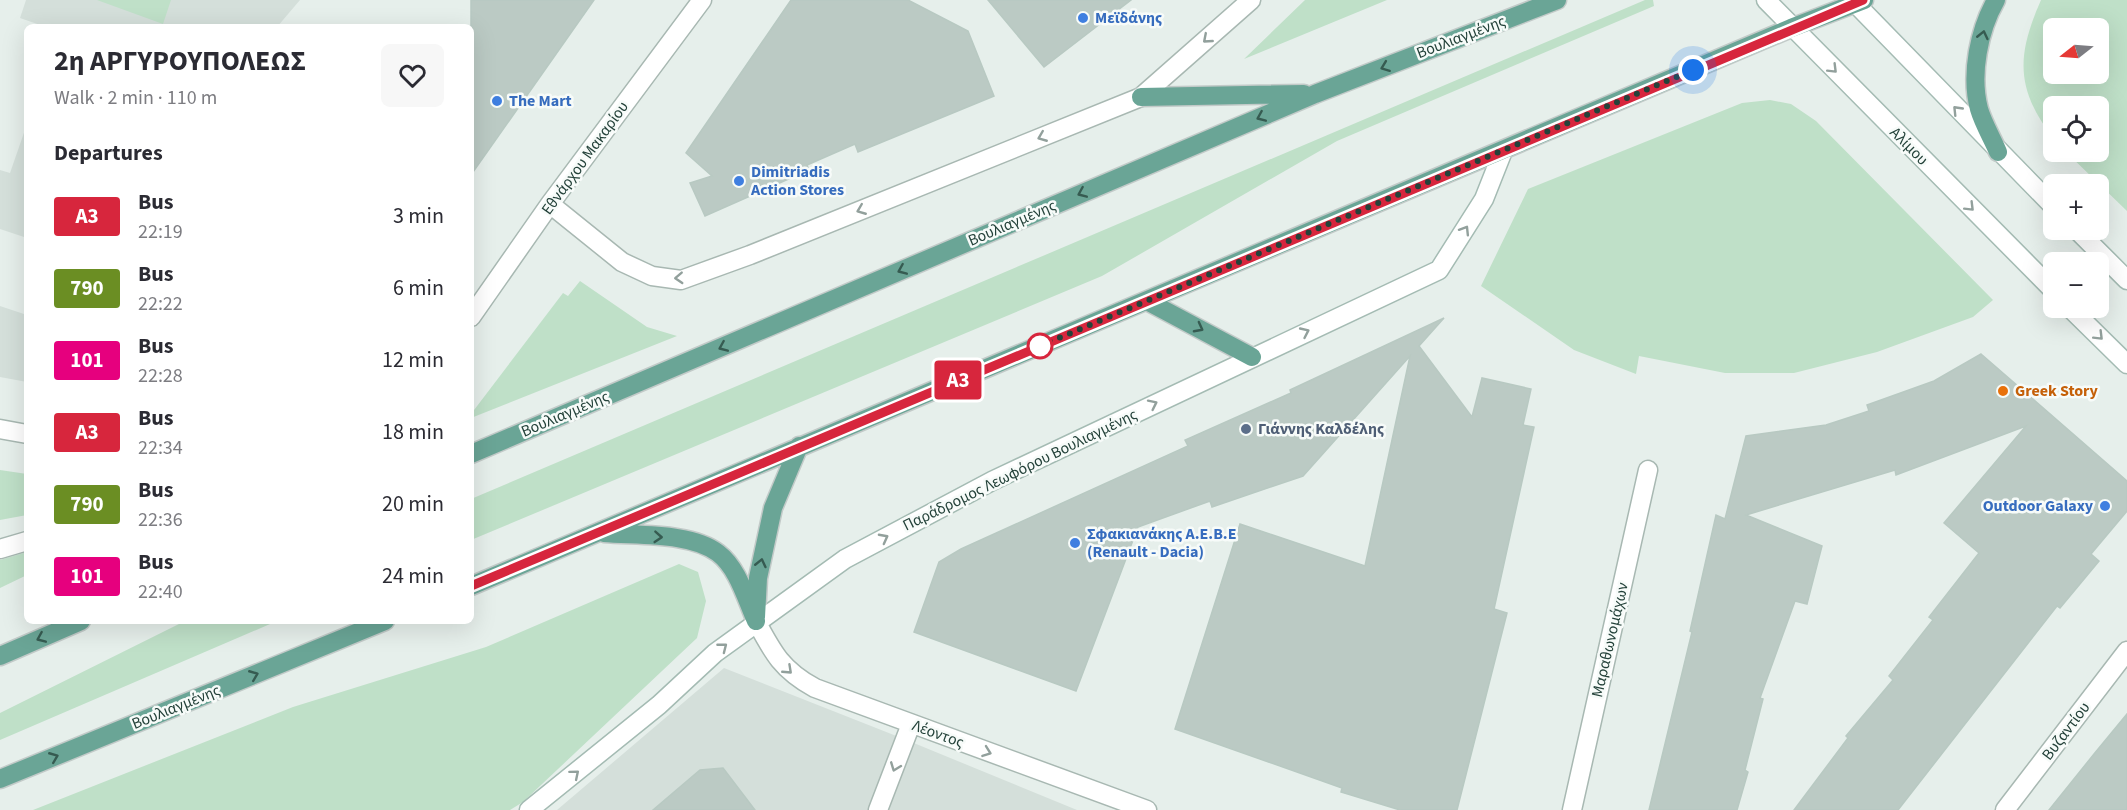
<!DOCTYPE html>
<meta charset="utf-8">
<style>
:root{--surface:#fff;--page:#f7f7f7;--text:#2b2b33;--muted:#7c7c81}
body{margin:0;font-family:"Source Sans 3",sans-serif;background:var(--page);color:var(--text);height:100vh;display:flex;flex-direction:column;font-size:22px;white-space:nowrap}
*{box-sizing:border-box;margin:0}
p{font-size:20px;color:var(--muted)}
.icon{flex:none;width:33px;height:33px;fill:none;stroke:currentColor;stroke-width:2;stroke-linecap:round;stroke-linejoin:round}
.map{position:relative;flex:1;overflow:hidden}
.side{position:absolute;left:24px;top:24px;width:450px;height:600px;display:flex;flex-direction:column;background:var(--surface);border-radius:9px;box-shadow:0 6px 24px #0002}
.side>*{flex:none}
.badge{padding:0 12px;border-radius:4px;font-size:21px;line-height:39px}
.needle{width:39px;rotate:253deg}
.fabs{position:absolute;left:2043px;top:18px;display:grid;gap:12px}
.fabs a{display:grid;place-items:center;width:66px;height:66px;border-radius:9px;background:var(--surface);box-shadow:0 6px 24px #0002;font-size:30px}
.you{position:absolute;width:30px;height:30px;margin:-15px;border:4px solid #fff;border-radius:50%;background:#1a73e8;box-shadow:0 0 0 9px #1a73e833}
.map>.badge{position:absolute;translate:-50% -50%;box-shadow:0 0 0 3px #fff}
h2{padding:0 30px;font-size:22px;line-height:54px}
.round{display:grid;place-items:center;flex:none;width:63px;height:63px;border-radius:9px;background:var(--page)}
.summary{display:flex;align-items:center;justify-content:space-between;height:102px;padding:0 30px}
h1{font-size:28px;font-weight:700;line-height:45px}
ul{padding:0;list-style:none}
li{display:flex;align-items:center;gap:18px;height:72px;padding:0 30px}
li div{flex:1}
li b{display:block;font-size:22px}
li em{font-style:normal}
li .badge{min-width:66px;font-weight:700;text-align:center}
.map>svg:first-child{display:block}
.built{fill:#d4dfda}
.green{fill:#bfe0c8;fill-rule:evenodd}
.building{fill:#bbcac4;stroke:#b8c9c2;stroke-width:1.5}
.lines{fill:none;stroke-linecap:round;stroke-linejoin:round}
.street-casing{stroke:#a8b8b2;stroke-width:21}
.secondary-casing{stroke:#a4bbb3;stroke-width:21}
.primary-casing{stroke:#c2cac8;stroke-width:21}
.street{stroke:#fff;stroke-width:18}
.secondary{stroke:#fff;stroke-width:18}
.primary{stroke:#6aa596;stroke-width:18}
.oneway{stroke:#365b51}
.oneway2{stroke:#92a09c}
.line-casing{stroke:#fff;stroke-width:14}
.line{stroke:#d7263d;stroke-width:9}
.walk{stroke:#24423a;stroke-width:6;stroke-dasharray:0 10.8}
.shop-dot{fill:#3f7fe0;stroke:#f7fbf9;stroke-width:2}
.stop-dot{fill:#fff;stroke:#d7263d;stroke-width:3}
.food-dot{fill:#e8710a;stroke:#f7fbf9;stroke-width:2}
.service-dot{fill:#5c6f8a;stroke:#f7fbf9;stroke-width:2}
.labels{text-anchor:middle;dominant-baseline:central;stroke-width:5;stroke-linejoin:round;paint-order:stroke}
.shop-label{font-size:16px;font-weight:bold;fill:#366cbe;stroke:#f7fbf9;text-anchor:start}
.street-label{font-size:16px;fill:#24423a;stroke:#f7fbf9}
.food-label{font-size:16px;font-weight:bold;fill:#c56008;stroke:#f7fbf9;text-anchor:start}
.service-label{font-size:16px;font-weight:bold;fill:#4e5e75;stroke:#f7fbf9;text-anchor:start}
</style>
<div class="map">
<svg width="2127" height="810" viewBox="0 0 2127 810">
<rect width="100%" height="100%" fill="#e6efeb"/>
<!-- built -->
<path class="built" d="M26 0H300L277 27H46L20 18Z
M27 124V238L0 229V170L10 173Z
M0 306 27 315V382L0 377Z
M724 668 904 739 1077 810H557Z"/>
<!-- green -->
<path class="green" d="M97 0H171L163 24Z
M1305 0H1387L1244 59Z
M1645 0H1653L1654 6 1337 141 1102 276 471 540V499Z
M2041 0H2127V211L2066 152H2098V106H2054L2053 138C2016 89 2016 57 2041 0ZM2054 28H2098V74H2054Z
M1770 100 1791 104 1816 121 1993 300 1973 317 1877 352 1794 373H1725L1639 356 1636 374 1574 350 1481 286 1528 189 1742 103Z
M580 281 647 327 677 336 471 418V414L563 293 568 296Z
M0 470 27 474V515L0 520Z
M27 552V575L0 588V560Z
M679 564 698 572 706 601 697 638 523 802 510 810H33L293 707 486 647Z
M185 621H277L0 740V713Z"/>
<!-- building -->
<path class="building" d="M471 0H594L471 175Z
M791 0H908L968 31 994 96 858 152 855 144 807 165 809 170 705 216 690 183 712 176 686 153Z
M988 0H1131L1044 67Z
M1444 318 1419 346 1472 417 1482 378 1531 389 1523 425 1534 427 1494 609 1507 613 1457 810H1400L1341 792 1342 788 1175 729 1240 524 1365 566 1410 356 1303 476 1212 507 1210 501 1138 527 1076 691 914 632 939 562 961 549 1188 446 1185 440 1291 393 1290 390Z
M1981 354 2127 481V511L2091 554 2099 561 2060 608 2057 606 1898 810H1794L1848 738 1846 736 1893 680 1889 676 1933 620 1929 617 1979 553 1944 523 2026 426 1896 475 1895 470 1746 515 1822 546 1807 604 1795 601 1760 698 1763 699 1745 770 1748 772 1737 810H1649L1692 632 1690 631 1716 515 1725 519 1746 436 1826 425 1869 411 1867 405 1934 381Z
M2127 714V810H2049L2094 754Z
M723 768 755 810H653L700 770Z"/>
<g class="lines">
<defs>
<path id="street" d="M550 204 622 262 652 276 681 280 750 255 1141 97 1251 0
M471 317 550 204 702 0
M0 429 27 434
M0 549 27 541
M756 621C773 653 782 670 815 688L1147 810
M878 810 911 724
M1572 810 1648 470
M2005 810 2127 651"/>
<path id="secondary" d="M1766 0 2054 291
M1852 0 2054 207
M2077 230 2127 280
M2070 308 2127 364
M529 810 659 705 715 653 845 559 992 481 1439 270 1484 199 1503 151"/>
<path id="primary" d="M1996 0C1979 30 1970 74 1979 109 1983 123 1992 138 1998 152
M1141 97 1304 94
M1147 301 1252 357
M471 454 1315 94 1557 0
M604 533C637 536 691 532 718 553 738 568 746 599 756 621
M471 586 1791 28 1864 0
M756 617 758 578 773 508 799 446
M0 656 81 621
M0 779 385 621"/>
</defs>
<!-- street casing -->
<use href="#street" class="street-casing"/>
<!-- secondary casing -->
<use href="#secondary" class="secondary-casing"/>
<!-- primary casing -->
<use href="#primary" class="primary-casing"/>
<!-- street -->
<use href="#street" class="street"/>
<!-- secondary -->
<use href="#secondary" class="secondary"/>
<!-- primary -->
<use href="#primary" class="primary"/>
</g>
<!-- one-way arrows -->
<defs><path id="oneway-chevron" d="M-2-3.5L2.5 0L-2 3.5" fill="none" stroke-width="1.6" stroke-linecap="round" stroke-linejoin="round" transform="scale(1.5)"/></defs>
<g class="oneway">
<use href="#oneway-chevron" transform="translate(1983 35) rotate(-77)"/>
<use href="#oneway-chevron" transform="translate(1385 67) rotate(159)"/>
<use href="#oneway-chevron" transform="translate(1261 117) rotate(157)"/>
<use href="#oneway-chevron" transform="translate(1082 193) rotate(157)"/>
<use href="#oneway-chevron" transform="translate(902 270) rotate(157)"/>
<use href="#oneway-chevron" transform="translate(1199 328) rotate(28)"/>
<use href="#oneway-chevron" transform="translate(723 347) rotate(157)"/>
<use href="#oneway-chevron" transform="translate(658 537) rotate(4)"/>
<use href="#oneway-chevron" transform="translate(761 563) rotate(-77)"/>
<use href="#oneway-chevron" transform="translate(41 638) rotate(157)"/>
<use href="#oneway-chevron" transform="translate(254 675) rotate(-22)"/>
<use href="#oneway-chevron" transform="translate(54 757) rotate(-22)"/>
</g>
<g class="oneway2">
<use href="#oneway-chevron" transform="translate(1207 39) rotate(139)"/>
<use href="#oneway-chevron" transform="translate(1833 69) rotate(45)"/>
<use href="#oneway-chevron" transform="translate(1957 110) rotate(-134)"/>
<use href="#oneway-chevron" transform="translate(1042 137) rotate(158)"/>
<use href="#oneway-chevron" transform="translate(1970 207) rotate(45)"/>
<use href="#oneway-chevron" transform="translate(861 210) rotate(158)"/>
<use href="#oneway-chevron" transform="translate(1465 230) rotate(-58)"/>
<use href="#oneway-chevron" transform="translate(679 278) rotate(177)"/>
<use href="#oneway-chevron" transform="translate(1305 332) rotate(-25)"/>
<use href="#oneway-chevron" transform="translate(2099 336) rotate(45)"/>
<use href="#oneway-chevron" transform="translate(1153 404) rotate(-26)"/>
<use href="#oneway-chevron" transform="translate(884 538) rotate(-28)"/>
<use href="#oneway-chevron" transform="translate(723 647) rotate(-38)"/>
<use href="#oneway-chevron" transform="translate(788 670) rotate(43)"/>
<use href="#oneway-chevron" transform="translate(987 752) rotate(20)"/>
<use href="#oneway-chevron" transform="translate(895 767) rotate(111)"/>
<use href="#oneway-chevron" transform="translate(575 774) rotate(-40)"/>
</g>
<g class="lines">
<defs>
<path id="line" d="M471 586 1863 0"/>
</defs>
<!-- line casing -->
<use href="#line" class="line-casing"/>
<!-- line -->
<use href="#line" class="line"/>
<!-- walk -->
<path class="walk" d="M1040 346 1693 70"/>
</g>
<!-- markers -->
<g class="shop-dot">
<circle cx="1083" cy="18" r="6"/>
<circle cx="497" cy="101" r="6"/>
<circle cx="739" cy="181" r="6"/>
<circle cx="2105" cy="506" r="6"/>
<circle cx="1075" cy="543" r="6"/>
</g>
<circle class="stop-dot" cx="1040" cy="346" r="12"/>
<circle class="food-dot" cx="2003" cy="391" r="6"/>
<circle class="service-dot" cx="1246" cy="429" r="6"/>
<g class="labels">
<!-- shop labels -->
<g class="shop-label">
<text x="1095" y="18">Μεϊδάνης</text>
<text x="509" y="101">The Mart</text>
<text x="751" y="172">Dimitriadis<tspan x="751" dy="18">Action Stores</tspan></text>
<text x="2093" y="506" text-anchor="end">Outdoor Galaxy</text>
<text x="1087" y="534">Σφακιανάκης Α.Ε.Β.Ε<tspan x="1087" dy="18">(Renault - Dacia)</tspan></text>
</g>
<!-- street labels -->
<g class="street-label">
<text transform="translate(1461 37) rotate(-21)">Βουλιαγμένης</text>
<text transform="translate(1909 146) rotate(45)">Αλίμου</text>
<text transform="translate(585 158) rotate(-54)">Εθνάρχου Μακαρίου</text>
<text transform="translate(1012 223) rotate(-23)">Βουλιαγμένης</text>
<text transform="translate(565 414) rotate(-23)">Βουλιαγμένης</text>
<text transform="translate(1020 470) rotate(-26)">Παράδρομος Λεωφόρου Βουλιαγμένης</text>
<text transform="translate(1610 640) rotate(-77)">Μαραθωνομάχων</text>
<text transform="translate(176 707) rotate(-22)">Βουλιαγμένης</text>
<text transform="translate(2066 731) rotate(-53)">Βυζαντίου</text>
<text transform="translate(938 734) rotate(20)">Λέοντος</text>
</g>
<!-- food labels -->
<g class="food-label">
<text x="2015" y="391">Greek Story</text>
</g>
<!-- service labels -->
<g class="service-label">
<text x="1258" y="429">Γιάννης Καλδέλης</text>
</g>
</g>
</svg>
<div class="fabs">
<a><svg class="needle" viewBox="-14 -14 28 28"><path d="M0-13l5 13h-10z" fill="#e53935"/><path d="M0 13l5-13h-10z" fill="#7c7c81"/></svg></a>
<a><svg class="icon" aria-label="locate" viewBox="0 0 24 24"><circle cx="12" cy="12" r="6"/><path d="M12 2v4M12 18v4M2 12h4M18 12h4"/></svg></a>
<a>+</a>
<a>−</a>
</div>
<div class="you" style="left:1693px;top:70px"></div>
<b class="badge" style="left:958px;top:380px;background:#d7263d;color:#fff">Α3</b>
<section class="side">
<div class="summary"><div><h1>2η ΑΡΓΥΡΟΥΠΟΛΕΩΣ</h1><p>Walk · 2 min · 110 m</p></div><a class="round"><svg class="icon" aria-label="heart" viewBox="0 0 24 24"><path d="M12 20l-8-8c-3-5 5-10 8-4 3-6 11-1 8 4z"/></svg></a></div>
<h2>Departures</h2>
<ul>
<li><span class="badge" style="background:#d7263d;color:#fff">Α3</span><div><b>Bus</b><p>22:19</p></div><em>3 min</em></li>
<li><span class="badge" style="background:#6b8e23;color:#fff">790</span><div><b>Bus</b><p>22:22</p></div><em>6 min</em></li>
<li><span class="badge" style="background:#e6007e;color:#fff">101</span><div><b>Bus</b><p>22:28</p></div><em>12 min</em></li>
<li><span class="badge" style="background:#d7263d;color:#fff">Α3</span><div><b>Bus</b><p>22:34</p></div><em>18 min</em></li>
<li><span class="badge" style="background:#6b8e23;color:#fff">790</span><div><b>Bus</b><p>22:36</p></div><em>20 min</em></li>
<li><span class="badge" style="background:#e6007e;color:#fff">101</span><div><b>Bus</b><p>22:40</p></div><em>24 min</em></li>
</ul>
</section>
</div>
